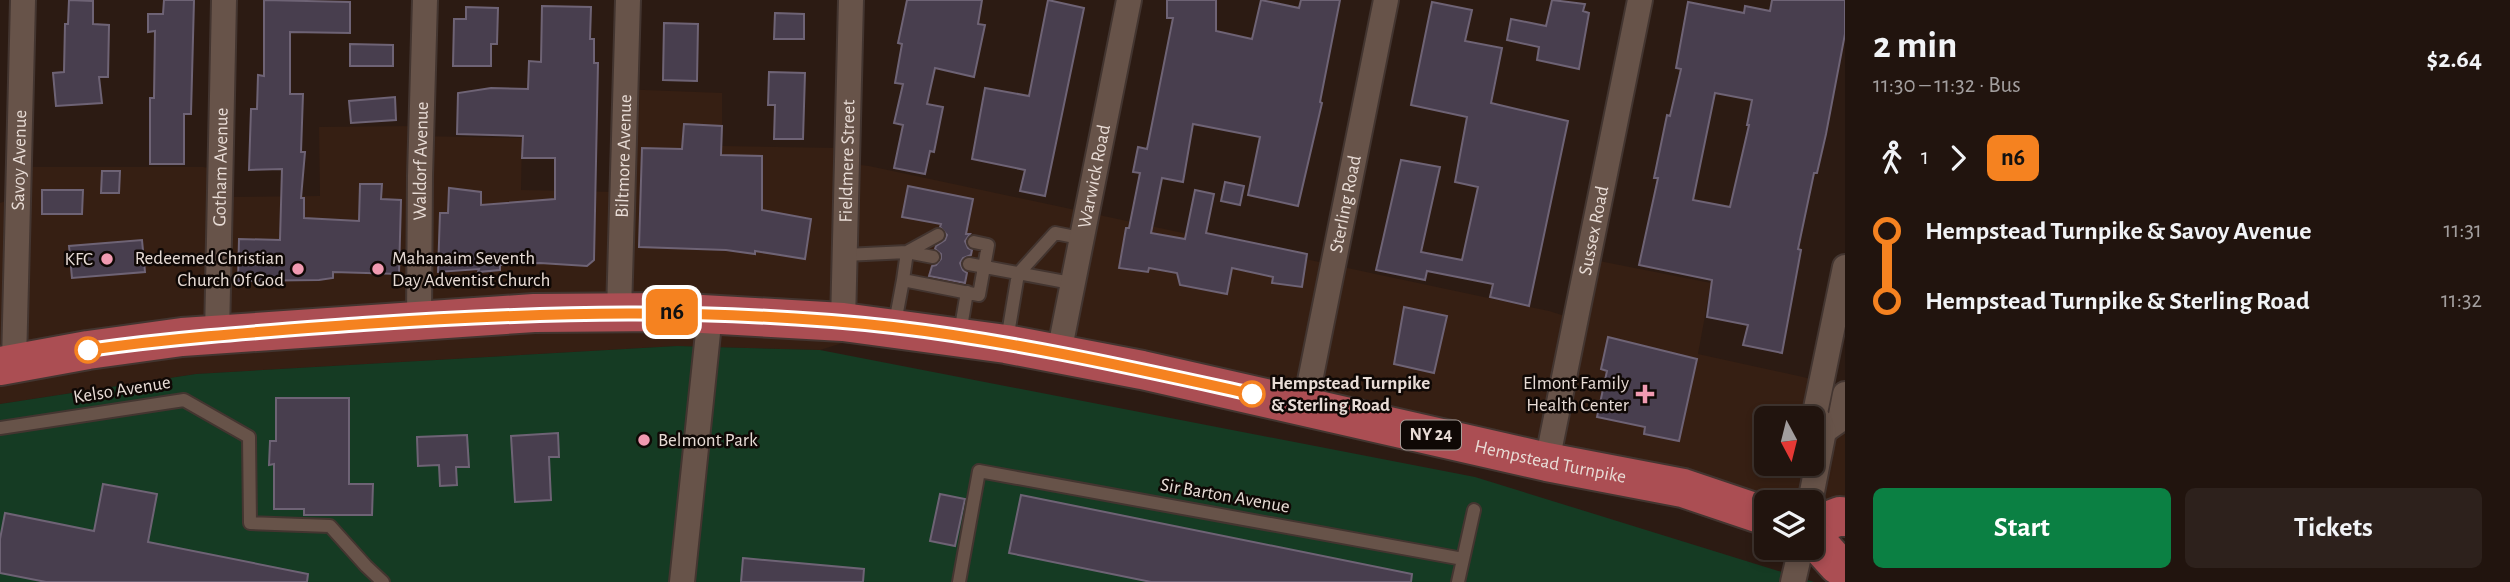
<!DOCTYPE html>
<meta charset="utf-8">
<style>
:root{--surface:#21140e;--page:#2d211c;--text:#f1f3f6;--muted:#a29e9e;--line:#3e332e;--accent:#0b8043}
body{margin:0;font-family:"Alegreya Sans",sans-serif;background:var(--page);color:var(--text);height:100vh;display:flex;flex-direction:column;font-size:26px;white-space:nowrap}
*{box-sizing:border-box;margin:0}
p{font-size:23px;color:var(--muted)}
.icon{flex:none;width:38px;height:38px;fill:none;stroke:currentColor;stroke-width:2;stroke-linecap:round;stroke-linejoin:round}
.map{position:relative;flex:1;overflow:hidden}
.side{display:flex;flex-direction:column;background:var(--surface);width:665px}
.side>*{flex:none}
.badge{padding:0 14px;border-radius:10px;font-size:24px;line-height:46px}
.needle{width:46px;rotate:173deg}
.tools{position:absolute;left:1754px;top:406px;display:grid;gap:14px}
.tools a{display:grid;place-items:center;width:70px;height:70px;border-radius:10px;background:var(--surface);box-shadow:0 4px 10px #0003,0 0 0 2px var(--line);font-size:35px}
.map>.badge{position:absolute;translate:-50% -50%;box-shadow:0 0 0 4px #fff}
.legs{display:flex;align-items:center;gap:10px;height:77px;padding:0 28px;font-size:23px}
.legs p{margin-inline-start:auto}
.headline{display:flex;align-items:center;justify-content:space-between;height:119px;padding:0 28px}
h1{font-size:38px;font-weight:700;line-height:52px}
.primary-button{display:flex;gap:14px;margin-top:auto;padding:14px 28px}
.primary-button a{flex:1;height:80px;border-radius:10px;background:var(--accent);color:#fff;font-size:28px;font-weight:700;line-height:80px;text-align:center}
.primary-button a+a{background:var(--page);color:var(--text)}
ul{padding:0 28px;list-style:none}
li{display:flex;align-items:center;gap:24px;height:70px;font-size:26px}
li i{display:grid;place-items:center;width:10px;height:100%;margin:0 9px;background:currentColor}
li i::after{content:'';width:18px;height:18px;margin:-9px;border:5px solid;border-radius:50%;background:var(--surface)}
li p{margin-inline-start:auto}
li:first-child i{background:linear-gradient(#0000 50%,currentColor 0)}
li:last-child i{background:linear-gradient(currentColor 50%,#0000 0)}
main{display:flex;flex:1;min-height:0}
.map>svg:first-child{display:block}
.built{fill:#361f13;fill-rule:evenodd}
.green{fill:#153b23}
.building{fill:#483e4e;stroke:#6e6375;stroke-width:2;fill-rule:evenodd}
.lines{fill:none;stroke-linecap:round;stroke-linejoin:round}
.lane-casing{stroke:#433530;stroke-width:16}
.street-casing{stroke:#433530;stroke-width:28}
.primary-casing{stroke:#433530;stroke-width:42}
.lane{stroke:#675349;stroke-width:12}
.street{stroke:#675349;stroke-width:24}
.primary{stroke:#ab4e53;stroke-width:38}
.line-1-casing{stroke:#fff;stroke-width:16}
.line-1{stroke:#f58220;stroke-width:10}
.poi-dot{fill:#f19ab1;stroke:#0f0805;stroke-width:2.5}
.stop-1-dot{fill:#fff;stroke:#f58220;stroke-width:3.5}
.labels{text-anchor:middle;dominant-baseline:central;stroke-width:5;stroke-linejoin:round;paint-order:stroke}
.shield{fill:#0f0805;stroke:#a79c97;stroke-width:2}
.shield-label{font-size:18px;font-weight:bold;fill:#e8dcd6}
.street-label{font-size:19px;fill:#e8dcd6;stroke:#0f0805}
.poi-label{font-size:19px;fill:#e8dcd6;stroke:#0f0805;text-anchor:end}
.stop-label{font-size:19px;font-weight:bold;fill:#e8dcd6;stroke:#0f0805;text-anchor:start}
</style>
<main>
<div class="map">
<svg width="1845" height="582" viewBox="0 0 1845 582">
<rect width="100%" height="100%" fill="#2c1b13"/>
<!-- built -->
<path class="built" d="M619 89 722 93V146L842 148V163L869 166 1549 311 1571 318 1584 258 1711 283 1698 354 1803 377 1821 382 1845 394V517L1811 502H1766L894 327 820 350 677 346 196 374 0 404V203L9 200 13 167H203L224 170V197L320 196 319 127 415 126 416 136 522 138 521 190 616 192ZM1766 418H1811V464H1766Z"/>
<!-- green -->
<path class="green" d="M677 346 820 350 1475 477 1814 582H0V404L196 374Z"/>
<!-- building -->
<path class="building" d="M69 0 93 1V24L109 25 108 77H99L102 103 56 106 53 73 64 72 65 24H68Z
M164 0H194L191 114H184V164H150V98H154L155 31 148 32V14H163Z
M264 0 350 2V33L290 32V94H303L301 152H305L301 198H304V218L359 221 360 184H382L381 199 401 200 399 274 333 272V278L319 280 238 281 239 239 280 240 282 169 249 170 251 109H257L258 75 264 76Z
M907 0H982L978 24 985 25 974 77 935 68 927 104 943 107 934 152 930 151 925 174 894 168 903 125 894 123 903 84 895 83 902 44 898 43Z
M1048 0 1084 8 1045 196 1020 191 1025 170 972 159 985 88 1029 96Z
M1167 0H1216V31L1252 39 1261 0 1299 8 1301 0H1340L1320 102 1322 103 1298 206 1248 195 1260 137 1193 124 1183 182 1162 178 1151 233 1185 239 1195 190 1214 194 1206 233 1307 254 1302 287 1272 283 1273 277 1232 268 1227 294 1180 285 1177 273 1149 268 1148 272 1119 268 1126 228H1129L1140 173 1133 172 1138 147 1147 149 1173 18H1167Z
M1552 0 1585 4 1583 11 1589 13 1579 69 1537 60 1539 47 1507 40 1511 19 1546 26Z
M1772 0H1845V34L1826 134 1817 173H1814L1798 249 1801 250 1782 353 1743 345 1748 325 1707 317 1712 280 1639 265 1658 178H1654L1667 115 1670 116 1681 69 1676 68 1688 2 1744 13 1745 6 1770 11ZM1715 93 1752 100 1747 125H1749L1730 207 1693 200Z
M1432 2 1472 10 1465 41 1502 48 1491 103 1568 121 1529 306 1490 297 1493 284 1427 271 1425 280 1376 270 1401 160 1440 167 1421 252 1462 260 1478 187 1455 182 1467 117 1411 105Z
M542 6 591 7 590 39H594V63H598L594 260 587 266 540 263 500 265V270L478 272 479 269 438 272 440 213H448L449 188 481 192V205L555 199V158H522L523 136 457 134 458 93 491 88 528 89 529 61 541 62Z
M466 7 498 8 497 44H491V66H453L454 19H466Z
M775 13 804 14V39H774Z
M664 23 698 24 697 81 663 80Z
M350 44 393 45V66H350Z
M769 72 805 73 803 139H774L775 105H768Z
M395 97 396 120 351 123 349 101Z
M684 124 722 126 721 155 762 156V210L811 219 805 259 755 251V254L726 250 639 247 642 148 682 149Z
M102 171H120L119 193H101Z
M1225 182 1244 186 1240 205 1221 201Z
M908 186 973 199 966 234H970L965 241 968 248 972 250 971 255 963 258 960 263 963 270 967 273 965 283 929 276 932 266 936 265 941 259V254L935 249 936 246 945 240 947 235 940 227 941 224 902 217Z
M42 190H83L82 214H42Z
M142 240 145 272 72 278 69 246Z
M1404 307 1447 316 1434 373 1394 364Z
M1608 337 1697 359 1679 441 1644 434 1645 427 1597 417 1607 371 1601 369Z
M276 398H349V484H373L372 515H304V509H274V464L269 465 270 441H276Z
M558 433 559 457H549L551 500 515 502 511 436Z
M467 435 469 467H456L457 485 440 486 439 465 418 466 417 437Z
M103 484 157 494 148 542 308 574 307 582H46L0 573V539L5 513 94 531Z
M940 494 965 499 955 546 930 541Z
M1021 495 1412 574 1411 582H1151L1009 553Z
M743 558 864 569 863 582H741Z"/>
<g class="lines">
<defs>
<path id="lane" d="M845 255 907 252 933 257
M969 264 1071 283
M903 280 907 252 938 235
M895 323 903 280 979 295 988 245 974 242
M960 333 967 292
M1007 340 1018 274 1055 233 1080 238
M0 428 184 400 249 437 250 523 330 526 366 566 383 582
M959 582 979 471 1463 559
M1458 582 1474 510"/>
<g id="street">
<path id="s1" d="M619 312 628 0"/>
<path id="s2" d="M419 320 420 176 425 0"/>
<path id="s3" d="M843 322 851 0"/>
<path id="s4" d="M217 335 224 0"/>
<path id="s5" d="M1059 353 1129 0"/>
<path id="s6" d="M14 363 23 0"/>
<path id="s7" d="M1305 406 1386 0"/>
<path d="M1824 431 1840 420 1845 394"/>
<path id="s8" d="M1547 462 1640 0"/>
<path d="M1810 502 1824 431 1815 413 1845 267"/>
<path d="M682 582 710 314"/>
<path d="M1793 582 1801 548"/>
</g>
<g id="primary">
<path id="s9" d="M0 366 88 350 182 337 534 313 667 312 843 322 1006 344 1142 370 1547 462 1683 488 1766 516"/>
<path d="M1811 527 1840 516 1845 517"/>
<path d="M1811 535 1838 565 1845 567"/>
</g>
</defs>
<!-- lane casing -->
<use href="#lane" class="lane-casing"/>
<!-- street casing -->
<use href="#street" class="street-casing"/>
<!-- primary casing -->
<use href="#primary" class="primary-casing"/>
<!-- lane -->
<use href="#lane" class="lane"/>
<!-- street -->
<use href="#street" class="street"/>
<!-- primary -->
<use href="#primary" class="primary"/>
</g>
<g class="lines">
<defs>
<path id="line-1" d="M88 350C179 337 271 331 363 324 542 312 714 307 893 327 1013 341 1133 368 1252 394"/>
</defs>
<!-- line-1 casing -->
<use href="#line-1" class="line-1-casing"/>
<!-- line-1 -->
<use href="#line-1" class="line-1"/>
</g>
<!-- markers -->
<g class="poi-dot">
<circle cx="107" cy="259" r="7"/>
<circle cx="298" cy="269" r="7"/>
<circle cx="378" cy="269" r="7"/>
<path d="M1641.5 383.5h7v7h7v7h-7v7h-7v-7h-7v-7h7z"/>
<circle cx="644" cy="440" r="7"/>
</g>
<g class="stop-1-dot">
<circle cx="88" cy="350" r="12"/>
<circle cx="1252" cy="394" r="12"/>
</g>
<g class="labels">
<!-- shield labels -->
<rect class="shield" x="1401" y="420.5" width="60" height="29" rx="5"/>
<g class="shield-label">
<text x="1431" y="435">NY 24</text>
</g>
<!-- street labels -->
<g class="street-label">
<text stroke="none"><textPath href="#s1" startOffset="156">Biltmore Avenue</textPath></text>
<text stroke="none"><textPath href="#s6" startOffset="203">Savoy Avenue</textPath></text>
<text stroke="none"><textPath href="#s2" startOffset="159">Waldorf Avenue</textPath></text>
<text stroke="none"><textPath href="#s3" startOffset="161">Fieldmere Street</textPath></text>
<text stroke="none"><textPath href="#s4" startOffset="168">Gotham Avenue</textPath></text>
<text stroke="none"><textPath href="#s5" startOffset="180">Warwick Road</textPath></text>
<text stroke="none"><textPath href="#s7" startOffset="206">Sterling Road</textPath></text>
<text stroke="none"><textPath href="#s8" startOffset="236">Sussex Road</textPath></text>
<text transform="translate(122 390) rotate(-9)">Kelso Avenue</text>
<text stroke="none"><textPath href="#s9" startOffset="1568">Hempstead Turnpike</textPath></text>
<text transform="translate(1225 496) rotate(10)">Sir Barton Avenue</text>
</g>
<!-- poi labels -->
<g class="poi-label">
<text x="284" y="258">Redeemed Christian<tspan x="284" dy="22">Church Of God</tspan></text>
<text x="392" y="258" text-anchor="start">Mahanaim Seventh<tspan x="392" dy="22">Day Adventist Church</tspan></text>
<text x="93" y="259">KFC</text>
<text x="1629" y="383">Elmont Family<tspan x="1629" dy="22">Health Center</tspan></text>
<text x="658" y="440" text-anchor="start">Belmont Park</text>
</g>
<!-- stop labels -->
<g class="stop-label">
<text x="1271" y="383">Hempstead Turnpike<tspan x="1271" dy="22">&amp; Sterling Road</tspan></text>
</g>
</g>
</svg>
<div class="tools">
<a><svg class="needle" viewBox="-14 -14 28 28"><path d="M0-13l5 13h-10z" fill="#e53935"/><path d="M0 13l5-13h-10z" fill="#a29e9e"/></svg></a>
<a><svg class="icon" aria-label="layers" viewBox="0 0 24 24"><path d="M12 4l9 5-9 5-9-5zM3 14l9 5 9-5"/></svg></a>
</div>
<b class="badge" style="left:672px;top:312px;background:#f58220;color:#111">n6</b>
</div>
<section class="side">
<div class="headline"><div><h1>2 min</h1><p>11:30 – 11:32 · Bus</p></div><b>$2.64</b></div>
<div class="legs"><svg class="icon" aria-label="walk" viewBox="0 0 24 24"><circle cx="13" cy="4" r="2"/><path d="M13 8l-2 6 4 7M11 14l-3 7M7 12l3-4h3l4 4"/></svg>1<svg class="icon" aria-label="forward" viewBox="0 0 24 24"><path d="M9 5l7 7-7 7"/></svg><b class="badge" style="background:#f58220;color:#111">n6</b></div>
<ul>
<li><i style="color:#f58220"></i><b>Hempstead Turnpike &amp; Savoy Avenue</b><p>11:31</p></li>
<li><i style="color:#f58220"></i><b>Hempstead Turnpike &amp; Sterling Road</b><p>11:32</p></li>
</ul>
<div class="primary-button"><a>Start</a><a>Tickets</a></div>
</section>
</main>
